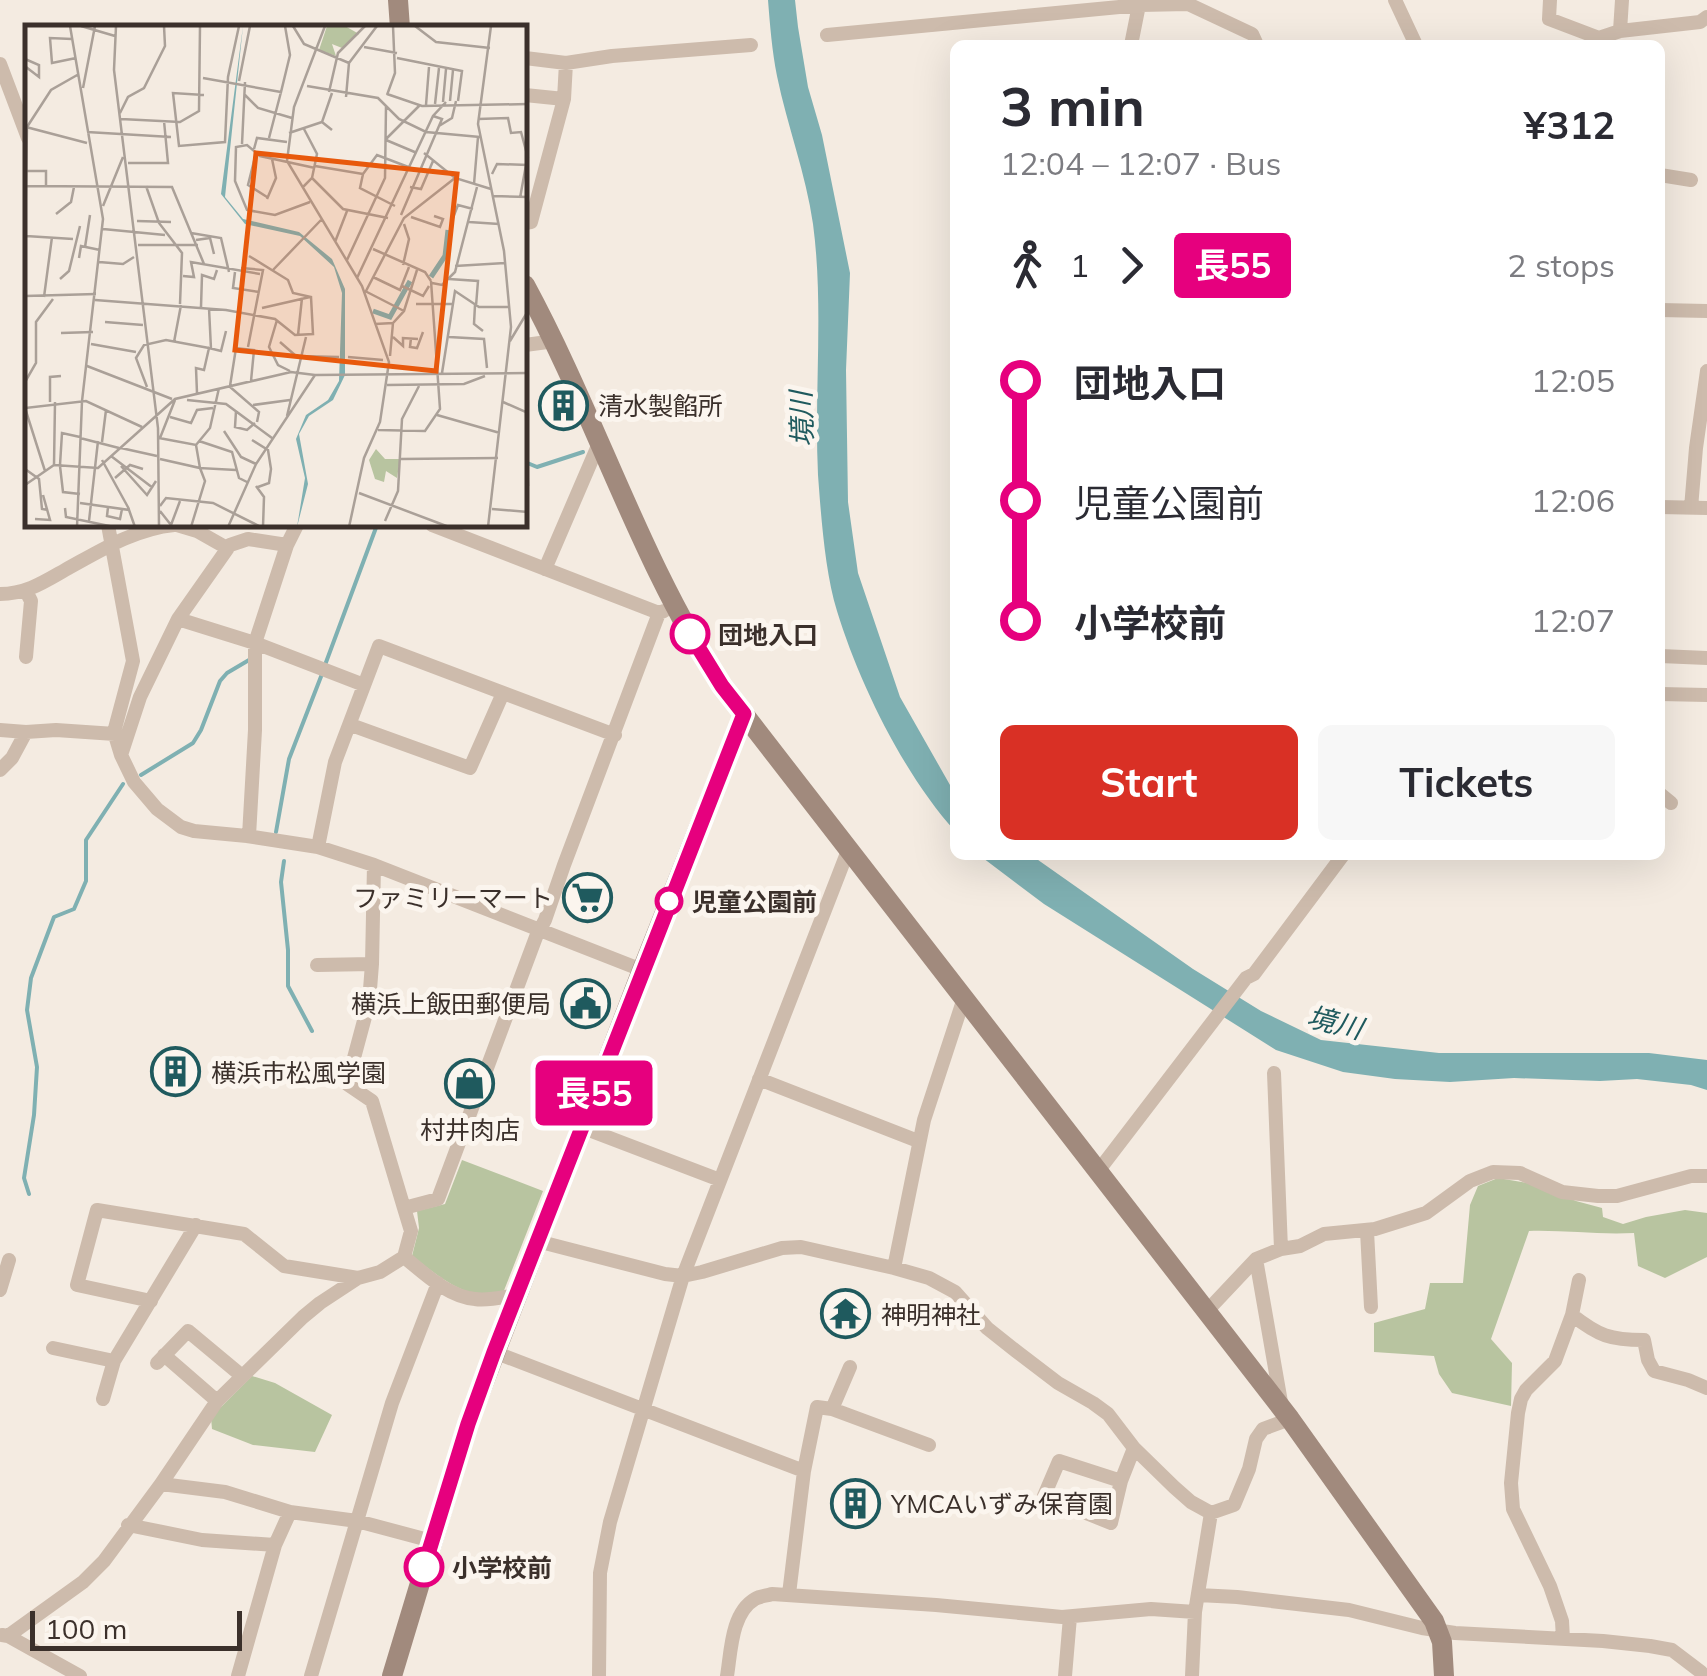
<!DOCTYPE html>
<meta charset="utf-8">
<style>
:root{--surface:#fff;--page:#f7f7f7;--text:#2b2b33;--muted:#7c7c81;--accent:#d93025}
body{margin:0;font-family:Mulish,"Noto Sans JP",sans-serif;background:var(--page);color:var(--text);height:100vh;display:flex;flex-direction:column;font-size:38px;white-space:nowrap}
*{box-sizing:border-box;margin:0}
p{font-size:32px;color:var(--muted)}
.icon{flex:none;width:55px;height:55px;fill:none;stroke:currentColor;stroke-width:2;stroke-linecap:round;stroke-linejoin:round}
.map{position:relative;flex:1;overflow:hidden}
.details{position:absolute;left:950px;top:40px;width:715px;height:820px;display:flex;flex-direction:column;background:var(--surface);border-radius:15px;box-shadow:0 10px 40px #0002}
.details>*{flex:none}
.badge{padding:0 20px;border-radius:8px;font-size:35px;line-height:65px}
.scale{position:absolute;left:30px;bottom:25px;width:212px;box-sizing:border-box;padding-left:10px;border:5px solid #3b302b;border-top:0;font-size:28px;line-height:35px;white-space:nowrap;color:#3b302b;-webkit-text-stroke:8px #fbf5ee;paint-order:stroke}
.map>.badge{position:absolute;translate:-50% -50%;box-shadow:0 0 0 5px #fff}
.legs{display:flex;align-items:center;gap:15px;height:110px;padding:0 50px;font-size:32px}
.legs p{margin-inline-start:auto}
.summary{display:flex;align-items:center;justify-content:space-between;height:170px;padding:0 50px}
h1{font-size:55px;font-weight:700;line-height:75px}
.button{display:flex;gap:20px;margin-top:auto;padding:20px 50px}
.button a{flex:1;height:115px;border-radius:15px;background:var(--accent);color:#fff;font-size:40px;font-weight:700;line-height:115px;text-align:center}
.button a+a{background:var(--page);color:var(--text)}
ul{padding:0 50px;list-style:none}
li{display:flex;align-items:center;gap:35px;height:120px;font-size:38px}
li i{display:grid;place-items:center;width:15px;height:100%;margin:0 12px;background:currentColor}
li i::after{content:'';width:25px;height:25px;margin:-12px;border:8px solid;border-radius:50%;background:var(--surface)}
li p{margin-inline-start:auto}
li:first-child i{background:linear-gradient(#0000 50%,currentColor 0)}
li:last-child i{background:linear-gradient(currentColor 50%,#0000 0)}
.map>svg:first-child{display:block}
.green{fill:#b8c4a0}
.water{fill:#7fb0b2}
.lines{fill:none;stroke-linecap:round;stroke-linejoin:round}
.stream{stroke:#7fb0b2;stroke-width:4}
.street{stroke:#cdbbac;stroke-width:14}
.secondary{stroke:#a18a7d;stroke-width:20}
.line-1-casing{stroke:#fff;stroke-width:22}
.line-1{stroke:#e6007e;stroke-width:15}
.stop-1-dot{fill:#fff;stroke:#e6007e;stroke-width:5}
.labels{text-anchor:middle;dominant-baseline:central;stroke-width:10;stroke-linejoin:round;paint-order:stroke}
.poi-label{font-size:25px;fill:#3b302b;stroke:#fbf5ee;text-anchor:start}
.stop-label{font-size:25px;font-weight:bold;fill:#3b302b;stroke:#fbf5ee;text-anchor:start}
.water-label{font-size:28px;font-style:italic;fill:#1f5a5e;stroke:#fbf5ee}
.inset-river{fill:none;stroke:#7fb0b2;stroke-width:5}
.inset-road{fill:none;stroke:#aaa098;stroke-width:2.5}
.view{fill:#e8590c;fill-opacity:0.15;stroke:#e8590c;stroke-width:5}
.inset-edge{fill:none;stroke:#3b302b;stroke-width:5}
</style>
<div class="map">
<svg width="1707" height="1676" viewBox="0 0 1707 1676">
<rect width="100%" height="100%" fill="#f4ebe1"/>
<!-- green -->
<path class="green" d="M462 1160 543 1191 503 1293C495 1293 485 1295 477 1294 453 1290 431 1270 412 1256L419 1228 417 1211 445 1204Z
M1498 1178 1534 1184 1576 1201 1602 1208 1603 1217 1623 1224 1646 1217 1685 1210 1707 1213V1257L1665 1278 1638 1266 1634 1233C1599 1235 1565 1230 1529 1231L1491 1339 1512 1363 1511 1406 1452 1393 1439 1374 1434 1356 1374 1352V1323L1425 1309 1430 1283H1463L1470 1205 1478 1186Z
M252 1376 275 1383 332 1415 315 1452 253 1445 212 1429 211 1417Z"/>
<!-- water -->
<path class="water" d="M768 0H795L798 27 808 87 822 135 850 273 846 370 848 502 858 573 900 697 950 785 955 790V831C904 775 859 683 837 611 825 573 821 515 818 475 814 391 824 307 813 224 806 174 787 125 777 76 772 51 770 25 768 0Z
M979 855H1031L1193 969 1261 1011 1321 1040 1439 1053H1649L1707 1060V1090L1691 1085 1637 1079 1600 1081 1514 1078 1450 1082 1395 1079 1343 1072 1276 1050 1044 904Z"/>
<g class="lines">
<!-- stream -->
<path class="stream" d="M525 462 537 467 583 452
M325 665 377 525
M141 775 193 743 201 730 220 681 227 673 249 660
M276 832 289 759 322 674
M284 861 281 882 288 950V986L312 1031
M29 1194 24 1178 34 1115 37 1067 27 1010 31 978 54 917 74 909 86 881V840L123 784"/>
<!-- street -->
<path class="street" d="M1395 0 1416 45
M1550 0 1549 19 1599 38 1620 31 1700 22 1707 17
M1620 31 1622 0
M827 35 1140 5 1188 4 1252 34 1257 45
M1131 45 1140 0
M525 58 566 63 612 56 751 45
M0 64 28 138
M525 95 564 99
M1660 175 1691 180
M525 223 531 222 564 99 566 63
M1660 310 1707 311
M525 345 555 341
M1660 507 1707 508
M1691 508 1696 448 1707 371
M108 525 133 661 114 732 121 755 134 782 157 809 181 827 194 831 247 836 318 847 374 865 642 970
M177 525 197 531 227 548
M432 525 659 613 664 611
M545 569 600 441
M26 591 31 601 26 657
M0 594C26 594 44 582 65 570 100 551 134 529 174 525
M178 619 230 545 248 539 287 545
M1660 656 1707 658
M1660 694 1707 695
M351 725 470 768 503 693
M0 730 26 732
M121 755 140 697 178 619 255 643 364 685
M0 770 12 758 26 732 56 730 115 734
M1660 794 1671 803
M249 836 255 730V643L287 545 297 525
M318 847 335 762 379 646 615 735
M374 865 372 964 369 1002 347 1084 372 1101 404 1208
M317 965 372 964
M1274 1073 1281 1249
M759 1079 918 1141
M581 1127 720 1180
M1099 1170 1246 978 1254 974 1343 855
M1367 1231 1371 1307
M537 1241 665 1274 683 1276 702 1272 782 1248 801 1247 894 1268 929 1278 955 1292 987 1328 1016 1351 1058 1383 1093 1403 1108 1414 1134 1448 1174 1487 1191 1502 1211 1513 1234 1505 1249 1469 1256 1439 1263 1429 1290 1419
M404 1257C424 1273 448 1297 475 1299 488 1301 503 1297 516 1295
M1256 1259 1282 1408
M894 1268 924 1120 964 998
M0 1290 9 1260
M151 1301 77 1285 97 1210 244 1234 284 1266 358 1278
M1207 1311 1256 1259 1281 1249 1300 1246 1324 1234 1375 1229 1426 1213 1470 1181 1493 1172 1520 1173 1562 1192 1598 1196H1617L1691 1176H1707
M1572 1315C1599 1336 1610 1340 1644 1340L1648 1360 1654 1371 1688 1380 1707 1388
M53 1348 114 1361
M494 1352 804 1471 789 1594
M164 1355 217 1401
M157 1363 188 1331 242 1376
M103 1399 114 1361 196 1225
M832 1409 850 1367
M804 1471 817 1407 832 1409 929 1445
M1121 1481 1059 1461 1044 1496 1111 1523 1121 1481 1134 1448
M161 1484 225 1492 290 1512
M128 1525 202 1540 275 1545
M1198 1595 1237 1597 1349 1610 1422 1628 1455 1633 1603 1641 1650 1646 1672 1650 1701 1672 1702 1676
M2 1635 8 1636 80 1676
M8 1636 83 1582 104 1561 161 1484 217 1401 303 1317 320 1303 358 1278 380 1272 404 1257 411 1231 404 1208 438 1199 536 937 545 920 564 865 659 613
M1563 1639 1562 1621 1550 1586 1513 1509 1511 1483 1518 1413 1521 1399 1526 1390 1555 1361 1572 1315 1579 1280
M238 1676 275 1545 290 1512 357 1521 432 1541
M311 1676 392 1403 438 1283
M599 1676 600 1573 610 1522 683 1276 849 848
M727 1676C731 1652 731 1613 755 1599 760 1596 766 1596 772 1594L936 1605 1062 1617 1151 1609 1195 1612
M1065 1676 1070 1617
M1192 1676 1195 1612 1211 1513"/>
<!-- secondary -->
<path class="secondary" d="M398 0 400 28
M525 285C596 416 640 562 722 686L1290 1419 1434 1621 1442 1642 1444 1676
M392 1676 468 1424 642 970 744 714"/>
</g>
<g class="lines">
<defs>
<path id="line-1" d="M424 1567 468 1424 494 1352 744 714 722 686 690 634"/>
</defs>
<!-- line-1 casing -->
<use href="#line-1" class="line-1-casing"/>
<!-- line-1 -->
<use href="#line-1" class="line-1"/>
</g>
<!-- icons -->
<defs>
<symbol id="building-ring" viewBox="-11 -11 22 22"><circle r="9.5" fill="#fbf5ee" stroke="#1f5a5e" stroke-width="1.5"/><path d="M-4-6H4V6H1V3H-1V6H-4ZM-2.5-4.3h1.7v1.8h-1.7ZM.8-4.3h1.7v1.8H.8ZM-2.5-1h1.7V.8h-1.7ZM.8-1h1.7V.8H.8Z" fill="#1f5a5e"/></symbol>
<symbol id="supermarket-ring" viewBox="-11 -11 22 22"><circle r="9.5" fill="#fbf5ee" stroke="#1f5a5e" stroke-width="1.5"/><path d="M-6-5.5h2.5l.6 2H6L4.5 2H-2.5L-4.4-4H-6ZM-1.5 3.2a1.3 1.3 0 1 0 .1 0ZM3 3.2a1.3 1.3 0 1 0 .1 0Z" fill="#1f5a5e"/></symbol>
<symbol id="civic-ring" viewBox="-11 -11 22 22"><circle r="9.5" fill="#fbf5ee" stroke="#1f5a5e" stroke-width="1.5"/><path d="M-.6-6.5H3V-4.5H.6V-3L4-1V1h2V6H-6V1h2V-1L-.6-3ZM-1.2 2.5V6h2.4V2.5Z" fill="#1f5a5e"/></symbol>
<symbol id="shop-ring" viewBox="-11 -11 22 22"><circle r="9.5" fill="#fbf5ee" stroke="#1f5a5e" stroke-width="1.5"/><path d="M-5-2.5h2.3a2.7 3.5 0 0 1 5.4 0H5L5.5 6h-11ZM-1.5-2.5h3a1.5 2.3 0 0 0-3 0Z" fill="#1f5a5e"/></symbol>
<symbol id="temple-ring" viewBox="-11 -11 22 22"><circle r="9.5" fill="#fbf5ee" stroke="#1f5a5e" stroke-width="1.5"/><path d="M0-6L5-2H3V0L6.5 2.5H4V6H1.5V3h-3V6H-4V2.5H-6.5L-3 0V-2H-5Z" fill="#1f5a5e"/></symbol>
</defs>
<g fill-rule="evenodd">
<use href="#building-ring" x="536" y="378" width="55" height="55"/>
<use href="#supermarket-ring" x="560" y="870" width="55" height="55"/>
<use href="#civic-ring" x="558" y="976" width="55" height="55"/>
<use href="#building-ring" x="148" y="1044" width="55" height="55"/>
<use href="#shop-ring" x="442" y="1056" width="55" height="55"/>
<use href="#temple-ring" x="818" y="1286" width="55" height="55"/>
<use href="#building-ring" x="828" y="1476" width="55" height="55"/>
</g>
<!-- markers -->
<g class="stop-1-dot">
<circle cx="690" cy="634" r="18"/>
<circle cx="669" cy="901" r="12"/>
<circle cx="424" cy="1567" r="18"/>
</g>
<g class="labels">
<!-- poi labels -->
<g class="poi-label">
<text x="598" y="405">清水製餡所</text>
<text x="553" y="897" text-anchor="end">ファミリーマート</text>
<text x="551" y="1003" text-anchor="end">横浜上飯田郵便局</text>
<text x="211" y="1072">横浜市松風学園</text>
<text x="470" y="1129" text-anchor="middle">村井肉店</text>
<text x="881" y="1314">神明神社</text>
<text x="891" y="1503">YMCAいずみ保育園</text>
</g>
<!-- stop labels -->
<g class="stop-label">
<text x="718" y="634">団地入口</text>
<text x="692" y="901">児童公園前</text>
<text x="452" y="1567">小学校前</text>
</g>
<!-- water labels -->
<g class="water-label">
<text transform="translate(801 419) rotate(-92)">境川</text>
<text transform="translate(1335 1022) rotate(14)">境川</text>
</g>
</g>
<!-- overview -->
<g transform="translate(25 25)">
<rect width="502" height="502" fill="#f4ebe1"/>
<path d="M302 1H320L334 9 317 23 307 19 311 31 294 25ZM351 424 360 434H375L372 453 361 446 359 457 350 454 344 435Z" fill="#b8c4a0"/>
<path d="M218 1 200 172 218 194 274 207 307 234 320 264V350L308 375 284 391 274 409 283 459 272 502 280 453 271 414 281 390 303 375 314 356 317 268 309 242 275 211 220 199 196 169Z" fill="#7fb0b2"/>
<path class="inset-river" d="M406 252 420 231 423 205M348 286 365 292 385 256"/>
<path class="inset-road" d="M45 1 78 194 57 376 52 502M56 1 90 11M91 1 89 45 133 403 134 502M268 1 279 19 324 38M300 1 269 82 262 136 337 261 364 337 355 397 339 433 324 502M390 1 411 17 465 23M47 14 25 13 27 38 51 33M339 22 372 28M372 33 437 46 433 76M0 34 14 40V52L1 42M178 53 256 67 265 30 260 1M214 56 225 1M282 61 353 73 374 94 401 107 455 112M58 63 70 1M304 67 313 28 340 1M362 69 397 81 503 79M179 70 148 68 154 121 200 117 203 52 214 1M220 70 233 83 267 93M362 70 370 48 368 1M321 72 324 38 352 1M425 76 428 45M418 77 421 44M410 79 414 43M401 80 404 42M95 88 103 72 119 63 140 21 139 1M96 94 155 97 174 86 175 1M453 94 483 93 486 108 496 107 503 133M414 101 427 93 431 76M1 102 62 118M307 105 297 97 307 68M62 107 146 112M264 108 297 97M244 113 256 67M361 114 395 80M361 115 392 128M217 119 220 57M229 124 232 113 262 117M231 128 223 160 242 172M399 128 430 153 466 164M103 138H143L139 96M290 141 338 149M2 146H21V161M467 149 472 139 503 140M287 153 318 184 363 193M449 159 453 112M0 161 147 162 179 239M121 161 134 198 157 228 155 279M385 162 396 164 408 136M277 163 287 153 292 129 279 104M468 171 503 172M495 173 501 140M242 174 251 153 247 134M285 177 250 190 222 185 210 156 211 122 222 120 235 131 290 143M78 181 98 132M370 181 335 163 338 149 352 130 386 143M31 189 46 177 49 162M376 190 417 94 408 91M386 192 415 202 418 194 409 191M112 196 146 197M444 197 474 199M426 198 433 180 448 184M78 204 140 210M166 208 196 213 204 247M1 211 48 214M171 215 185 213 189 229M0 217 2 102 26 65 54 49M310 217 322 186M113 220H173M60 222 65 190M348 224 400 247 406 256M54 233 56 221 75 225M322 235 360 153 361 81M74 237 98 239 109 232M378 240 384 214 379 199M430 241 480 238M216 243 238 245 223 322M247 246 296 195M210 247 208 263 234 267M158 251 169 252 166 237 235 249M348 252 375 265 384 242M332 253 408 91 421 77M35 254 44 246 55 201M424 254 453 256 451 281M407 258 417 260 430 247 452 162M377 261 398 271 404 261M340 266 379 286M341 266 379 193 430 153M0 271 71 269M19 272 27 212M70 275 201 285 250 294 270 310 288 309 286 272 268 268 263 255 224 231M391 279H427M450 280 449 299 458 306M176 282 177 250 189 254 192 245M184 283 186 324M237 283 285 272M252 295 244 322 253 340 265 346M80 297 118 300M350 299 368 298 379 286 392 245M36 308 68 307M273 310 277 273M368 312 378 321V313L393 314M424 312 459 314 462 343M386 313 385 322 392 323 398 307M485 316 503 286M149 317 156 280M255 317 271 331 314 332M66 319 111 327M365 331 368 298M323 332 358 335M62 341 147 374M417 348 430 266 454 282H484M290 350 503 348M0 357 11 338V297L28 274M362 360 439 359 460 351M204 361 234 387 232 397M205 361 211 323 229 325 226 356M122 362 111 333 119 320 141 315 184 323M172 368 171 343 179 345 184 323 196 326 201 306M162 375 201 379 247 413M25 377V352L36 351M478 377 501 387 503 461M228 380 265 375M211 386 210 402 222 405 230 398M412 390 475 408M262 391 281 312M145 392 166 398 172 385 188 383M353 405 400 406 415 384 406 256M199 406 216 432 231 439M55 413 94 423M134 413 171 420 185 403 194 363M135 413 150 375M227 415 243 425 246 444 244 458 233 462M174 416 207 427 214 453 222 457M77 417 81 385M96 423 132 431M86 431 128 463M135 434 175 443 171 420M376 434 473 433M77 435 104 484M29 440 30 377M35 440 37 408 55 412M35 441 38 467 55 469M96 441 122 470 131 456M0 444 14 454 17 484 23 485M20 446 0 383 61 376 117 402M90 453 105 440 118 444M0 460 29 440 73 443 150 374 266 347 290 350M231 461 239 472 238 502M334 468 424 502M55 478 104 485 110 502M135 481 141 473 188 478 236 502M83 482 82 491 95 494 97 484M40 483 41 492 89 502M467 484 503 487M135 486 146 500 155 476M10 494 25 495 18 470M64 496 73 416M360 496 373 466 377 394 394 361M166 502 180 456 175 443 211 445M203 502 231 439 290 350M463 502 486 302 479 226 453 99 466 1"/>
<path class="view" d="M231 128 432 149 411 346 210 325Z"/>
<rect width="502" height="502" class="inset-edge"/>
</g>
</svg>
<div class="scale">100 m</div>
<b class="badge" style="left:594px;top:1093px;background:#e6007e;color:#fff">長55</b>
<section class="details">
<div class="summary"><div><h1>3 min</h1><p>12:04 – 12:07 · Bus</p></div><b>¥312</b></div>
<div class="legs"><svg class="icon" aria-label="walk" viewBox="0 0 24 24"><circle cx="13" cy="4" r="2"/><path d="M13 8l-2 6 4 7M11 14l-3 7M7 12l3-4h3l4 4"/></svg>1<svg class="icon" aria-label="forward" viewBox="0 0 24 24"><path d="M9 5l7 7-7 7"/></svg><b class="badge" style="background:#e6007e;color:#fff">長55</b><p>2 stops</p></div>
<ul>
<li><i style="color:#e6007e"></i><b>団地入口</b><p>12:05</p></li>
<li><i style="color:#e6007e"></i><span>児童公園前</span><p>12:06</p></li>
<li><i style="color:#e6007e"></i><b>小学校前</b><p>12:07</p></li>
</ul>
<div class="button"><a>Start</a><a>Tickets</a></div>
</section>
</div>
